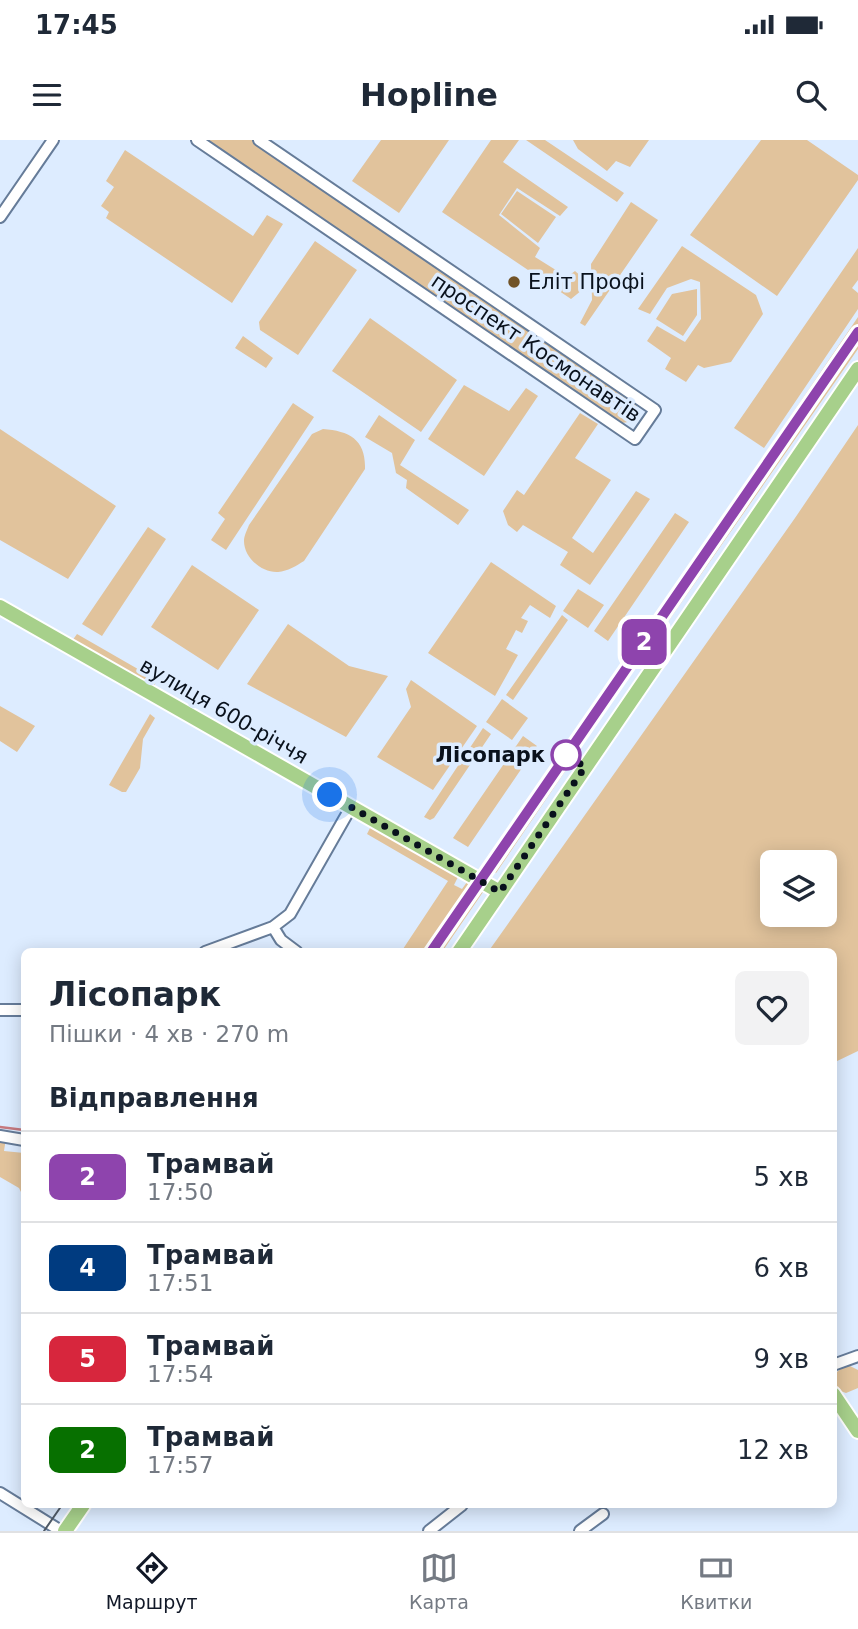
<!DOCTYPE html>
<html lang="uk">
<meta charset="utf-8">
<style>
:root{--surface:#fff;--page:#f2f2f3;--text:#1f2937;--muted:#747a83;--line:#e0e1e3;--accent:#111827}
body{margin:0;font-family:"DejaVu Sans",sans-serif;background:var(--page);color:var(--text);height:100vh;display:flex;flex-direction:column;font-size:26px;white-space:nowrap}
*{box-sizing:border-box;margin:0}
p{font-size:23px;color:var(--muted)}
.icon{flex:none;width:38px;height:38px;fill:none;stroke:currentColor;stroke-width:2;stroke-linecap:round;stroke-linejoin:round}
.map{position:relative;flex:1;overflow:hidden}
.details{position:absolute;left:21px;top:808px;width:816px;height:560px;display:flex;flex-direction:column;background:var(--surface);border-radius:10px;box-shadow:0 4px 18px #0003}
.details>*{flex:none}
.badge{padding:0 14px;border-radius:10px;font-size:24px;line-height:46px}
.fabs{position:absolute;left:760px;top:710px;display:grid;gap:14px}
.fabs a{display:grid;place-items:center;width:77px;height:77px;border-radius:10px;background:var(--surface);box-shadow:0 4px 18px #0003;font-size:35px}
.you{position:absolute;width:35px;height:35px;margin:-18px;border:5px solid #fff;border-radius:50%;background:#1a73e8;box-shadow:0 0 0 10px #1a73e833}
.map>.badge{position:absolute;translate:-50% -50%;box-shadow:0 0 0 4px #fff}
h2{padding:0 28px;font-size:26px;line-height:63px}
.round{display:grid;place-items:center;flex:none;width:74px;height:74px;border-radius:10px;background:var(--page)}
.summary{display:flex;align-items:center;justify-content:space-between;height:119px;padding:0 28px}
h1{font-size:33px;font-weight:700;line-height:52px}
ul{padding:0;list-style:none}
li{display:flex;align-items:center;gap:21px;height:91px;padding:0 28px;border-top:2px solid var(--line)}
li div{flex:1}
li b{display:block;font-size:26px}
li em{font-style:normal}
li .badge{min-width:77px;font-weight:700;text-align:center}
.status{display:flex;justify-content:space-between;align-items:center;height:49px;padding:0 35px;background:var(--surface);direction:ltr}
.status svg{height:19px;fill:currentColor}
header{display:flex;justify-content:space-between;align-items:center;height:91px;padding:0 28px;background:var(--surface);font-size:32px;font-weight:700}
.dock{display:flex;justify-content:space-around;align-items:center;height:98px;border-top:2px solid var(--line);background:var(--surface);font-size:19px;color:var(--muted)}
.dock a{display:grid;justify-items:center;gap:4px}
.dock .current{color:var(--accent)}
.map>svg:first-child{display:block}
.green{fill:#e1c39c;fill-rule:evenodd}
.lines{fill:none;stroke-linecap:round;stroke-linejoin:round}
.stream{stroke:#c6797f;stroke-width:2.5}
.minor-casing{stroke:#667c99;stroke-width:14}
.major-casing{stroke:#fff;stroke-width:18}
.minor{stroke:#fff;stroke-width:10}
.major{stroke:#a7d08b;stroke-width:14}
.tram{stroke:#4f5a67;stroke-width:2}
.line-casing{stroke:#fff;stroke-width:16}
.line{stroke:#8e44ad;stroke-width:10}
.walk{stroke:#09111c;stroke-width:7;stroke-dasharray:0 12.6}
.poi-dot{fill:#715327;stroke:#ddecff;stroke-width:2.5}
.stop-dot{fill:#fff;stroke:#8e44ad;stroke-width:3.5}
.labels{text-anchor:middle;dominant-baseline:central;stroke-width:7;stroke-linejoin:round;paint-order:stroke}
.poi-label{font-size:21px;fill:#09111c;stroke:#ddecff;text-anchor:start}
.street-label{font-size:21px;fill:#09111c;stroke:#ddecff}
.stop-label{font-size:21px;font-weight:bold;fill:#09111c;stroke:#ddecff;text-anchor:end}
</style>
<div class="status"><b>17:45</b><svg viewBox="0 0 49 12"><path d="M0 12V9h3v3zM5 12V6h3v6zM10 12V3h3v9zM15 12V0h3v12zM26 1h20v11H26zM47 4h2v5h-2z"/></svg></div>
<header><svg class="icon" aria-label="menu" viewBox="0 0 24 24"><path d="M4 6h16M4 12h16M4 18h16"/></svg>Hopline<svg class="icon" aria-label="search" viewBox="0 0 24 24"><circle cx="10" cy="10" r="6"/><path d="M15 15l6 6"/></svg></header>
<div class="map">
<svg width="858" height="1391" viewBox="0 0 858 1391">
<rect width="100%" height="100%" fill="#ddecff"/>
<!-- green -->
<path class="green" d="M207 0H252L636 262 637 268 628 282 622 283Z
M381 0H449L399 73 352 41Z
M491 0H519L503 22 568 67 560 76 517 48 499 75 540 108 535 117 567 137 575 131 583 138 582 150 571 159 442 72Z
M526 0H545L624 53 617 62Z
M573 0H649L630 27 616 21 607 31 578 9Z
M761 0H807L858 35V40L777 156 690 95Z
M125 10 253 96 267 75 283 84 232 163 106 78 109 72 101 66 114 47 106 41Z
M517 51 556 77 538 103 501 74Z
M631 62 658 80 585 186 580 183 592 160 591 124Z
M315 101 357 130 298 215 260 190 259 182Z
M682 106 756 155 763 174 731 222 704 228 698 225 686 242 665 229 671 218 647 201 657 186 685 202 701 179 700 142 691 139 667 148 650 174 638 169Z
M858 108V140L852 148 858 153V169L764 308 734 288Z
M697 149V175L683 196 656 179 672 154Z
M858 177V209L642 519 631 511Z
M370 178 457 240 421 292 332 231Z
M243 196 273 218 266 228 235 208Z
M464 245 509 271 526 248 538 256 484 336 428 299Z
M293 263 314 277 226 410 211 400 225 379 218 373Z
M580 273 598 284 575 318 611 340 572 398 593 413 636 351 650 359 590 445 560 425 568 412 523 385 517 392 508 385 503 371 517 350 524 355Z
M379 275 415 300 400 325 469 370 458 385 406 348 407 340 396 333 392 313 365 297Z
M858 285V911L833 923V812H488L795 378ZM772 723H824V775H772Z
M0 289 116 366 68 439 0 400Z
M323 289C350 291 366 300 365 329L304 421C296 426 288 431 278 432 262 433 244 418 244 401 244 396 247 390 249 385L312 294Z
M675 373 689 382 608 501 594 491Z
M148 387 166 399 102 496 82 484Z
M491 422 556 466 550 478 530 465 521 478 528 481 522 493 516 490 506 509 518 515 495 556 428 513Z
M192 425 259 470 218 530 151 487Z
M578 449 604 465 588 488 563 471Z
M562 475 568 480 513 560 506 555Z
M288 484 349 526 388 536 346 597 247 544Z
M77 494 157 540 154 546 72 501Z
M411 540 477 586 433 650 377 617 411 567 406 549Z
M502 559 528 578 512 600 486 582Z
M0 566 35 586 17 612 0 601Z
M150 574 155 578 143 599 140 628 126 652H122L109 645Z
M483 588 491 594 434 678 430 680 424 677Z
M523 596 537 606 468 707 453 698Z
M573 597 578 601 563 623 568 627 496 733 485 726Z
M371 686 458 737 454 745 462 749 467 742 483 752 442 812H401L448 741 367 694Z
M0 998H6L4 1011 24 1013V1058L19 1048 0 1037Z
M850 1226 858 1230V1248L846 1253C836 1250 833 1245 833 1235L842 1228Z"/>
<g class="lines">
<!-- stream -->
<path class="stream" d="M0 987 24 990"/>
<defs>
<path id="minor" d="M197 0 635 299 655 270 259 0
M0 77 53 0
M273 787 281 800 297 812
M205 812 273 787 290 774 351 667
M0 870H24
M0 996 24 1000
M833 1225 858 1216
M0 1353 61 1391
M429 1391 462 1365
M580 1391 603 1374"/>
<path id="major" d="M0 467 500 752
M459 812 858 229
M833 1254 858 1291
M65 1391 83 1365"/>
</defs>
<!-- minor casing -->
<use href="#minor" class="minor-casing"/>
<!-- major casing -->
<use href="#major" class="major-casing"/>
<!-- minor -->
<use href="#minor" class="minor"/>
<!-- major -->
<use href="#major" class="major"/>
<!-- tram -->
<path class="tram" d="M431 812 858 192
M44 1391 62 1365"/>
</g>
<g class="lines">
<defs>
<path id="line" d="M431 812 858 192"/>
</defs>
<!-- line casing -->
<use href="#line" class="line-casing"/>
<!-- line -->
<use href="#line" class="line"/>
<!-- walk -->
<path class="walk" d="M330 655 500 752 585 627 566 615"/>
</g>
<!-- markers -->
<circle class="poi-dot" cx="514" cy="142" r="7"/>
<circle class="stop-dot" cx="566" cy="615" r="14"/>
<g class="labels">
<!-- poi labels -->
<g class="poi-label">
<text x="528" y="142">Еліт Профі</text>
</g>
<!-- street labels -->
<g class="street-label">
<text transform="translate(536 208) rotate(34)">проспект Космонавтів</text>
<text transform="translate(224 571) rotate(30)">вулиця 600-річчя</text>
</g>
<!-- stop labels -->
<g class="stop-label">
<text x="545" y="615">Лісопарк</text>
</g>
</g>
</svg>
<div class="fabs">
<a><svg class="icon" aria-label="layers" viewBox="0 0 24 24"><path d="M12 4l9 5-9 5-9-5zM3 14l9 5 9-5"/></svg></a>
</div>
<div class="you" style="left:330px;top:655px"></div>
<b class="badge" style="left:644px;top:502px;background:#8e44ad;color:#fff">2</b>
<section class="details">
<div class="summary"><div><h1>Лісопарк</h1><p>Пішки · 4 хв · 270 m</p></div><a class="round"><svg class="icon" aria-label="heart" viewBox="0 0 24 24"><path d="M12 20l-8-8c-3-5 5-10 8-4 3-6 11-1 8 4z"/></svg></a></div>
<h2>Відправлення</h2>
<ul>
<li><span class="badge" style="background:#8e44ad;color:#fff">2</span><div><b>Трамвай</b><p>17:50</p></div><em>5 хв</em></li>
<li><span class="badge" style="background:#003b80;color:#fff">4</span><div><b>Трамвай</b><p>17:51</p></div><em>6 хв</em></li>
<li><span class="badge" style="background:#d7263d;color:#fff">5</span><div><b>Трамвай</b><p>17:54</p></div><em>9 хв</em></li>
<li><span class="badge" style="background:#077000;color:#fff">2</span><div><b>Трамвай</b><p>17:57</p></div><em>12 хв</em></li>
</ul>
</section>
</div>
<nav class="dock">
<a class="current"><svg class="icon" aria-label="directions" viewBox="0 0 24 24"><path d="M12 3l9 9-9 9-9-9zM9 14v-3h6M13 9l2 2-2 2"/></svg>Маршрут</a>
<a><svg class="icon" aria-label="map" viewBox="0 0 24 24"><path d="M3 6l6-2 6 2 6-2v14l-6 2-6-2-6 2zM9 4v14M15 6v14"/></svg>Карта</a>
<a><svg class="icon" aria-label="tickets" viewBox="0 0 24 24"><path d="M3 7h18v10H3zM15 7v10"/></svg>Квитки</a>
</nav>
